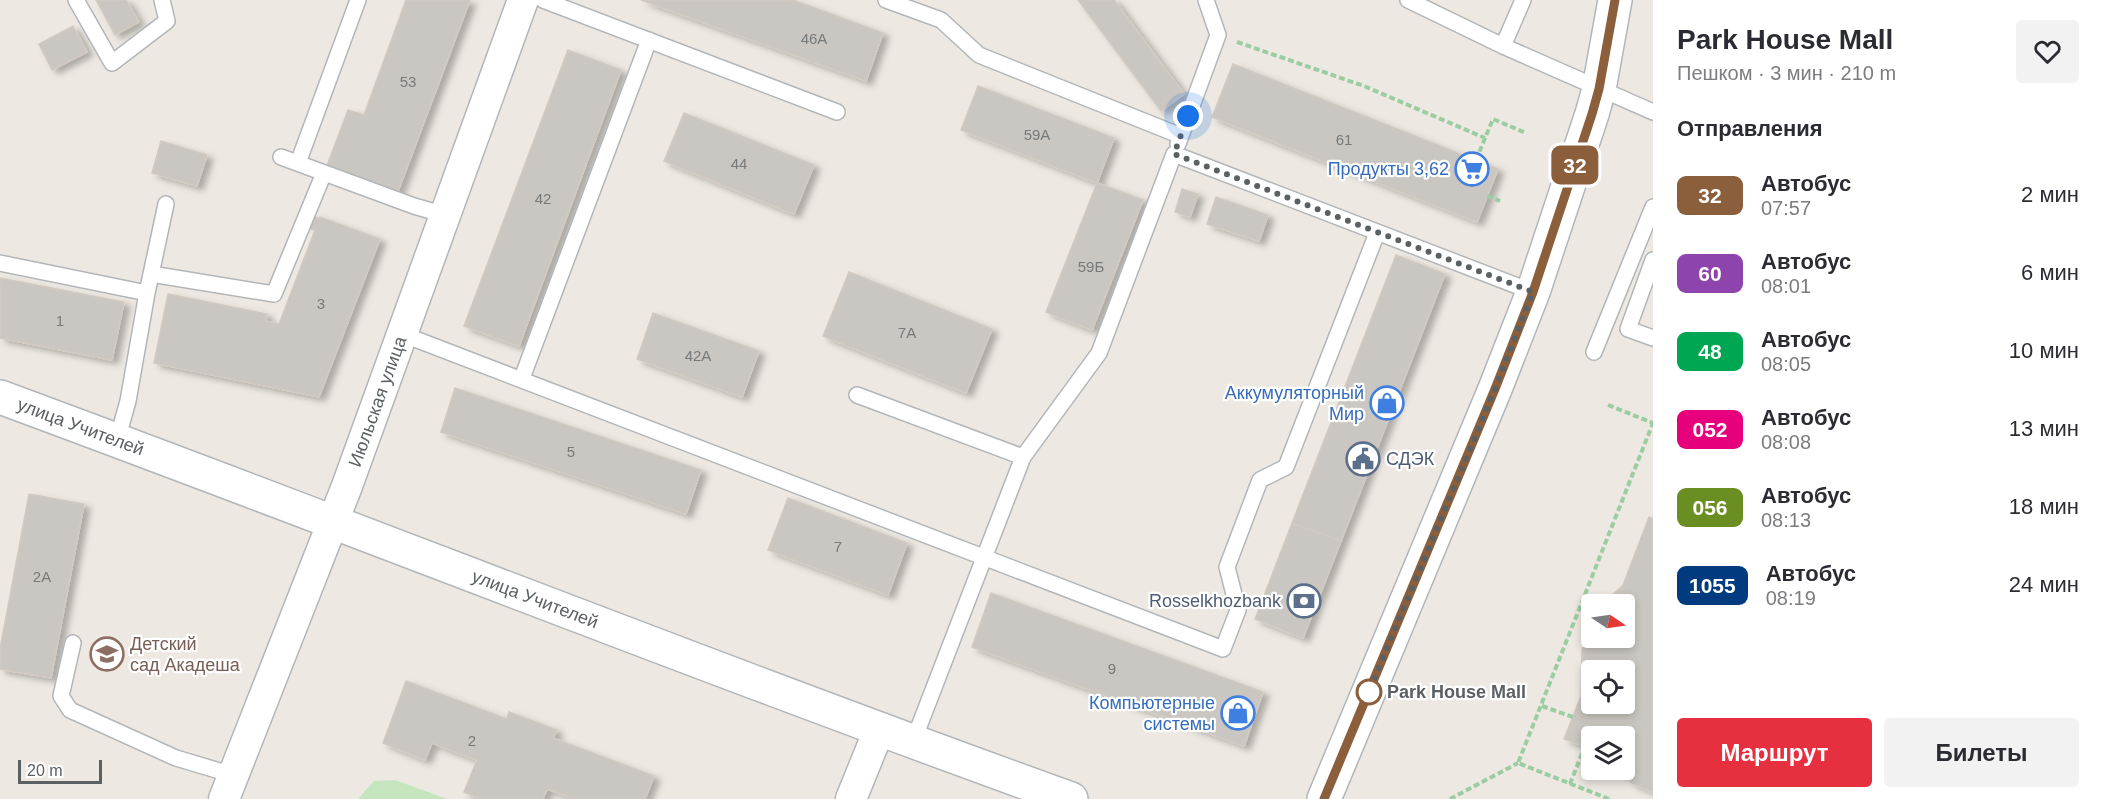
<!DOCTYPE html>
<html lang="ru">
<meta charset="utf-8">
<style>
:root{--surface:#fff;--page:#f2f2f3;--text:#2b2b33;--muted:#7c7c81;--accent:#e6303f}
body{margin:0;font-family:Helvetica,sans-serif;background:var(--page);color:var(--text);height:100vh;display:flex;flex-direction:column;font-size:22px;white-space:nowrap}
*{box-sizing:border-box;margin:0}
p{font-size:20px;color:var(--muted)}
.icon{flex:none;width:33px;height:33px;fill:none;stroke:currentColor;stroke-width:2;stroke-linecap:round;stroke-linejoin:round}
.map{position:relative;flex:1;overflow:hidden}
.panel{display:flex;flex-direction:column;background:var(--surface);width:450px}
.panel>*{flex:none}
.badge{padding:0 12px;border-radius:9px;font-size:21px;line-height:39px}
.needle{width:39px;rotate:103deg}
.controls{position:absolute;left:1581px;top:594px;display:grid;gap:12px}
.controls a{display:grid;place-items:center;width:54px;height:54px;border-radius:6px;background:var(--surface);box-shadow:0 3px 9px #0003;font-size:30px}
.scale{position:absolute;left:18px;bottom:15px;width:84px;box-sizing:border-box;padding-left:6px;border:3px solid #5b6063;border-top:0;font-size:16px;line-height:21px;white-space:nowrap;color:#5b6063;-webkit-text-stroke:4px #fff;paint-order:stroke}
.you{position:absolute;width:30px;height:30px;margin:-15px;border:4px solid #fff;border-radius:50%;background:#1a73e8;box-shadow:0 0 0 9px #1a73e833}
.map>.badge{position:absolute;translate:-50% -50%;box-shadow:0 0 0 3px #fff}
h2{padding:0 24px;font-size:22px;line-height:54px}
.round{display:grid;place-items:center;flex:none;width:63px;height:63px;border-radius:6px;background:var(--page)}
.overview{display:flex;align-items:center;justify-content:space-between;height:102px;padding:0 24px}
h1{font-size:28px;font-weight:600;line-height:45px}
.button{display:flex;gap:12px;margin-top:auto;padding:12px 24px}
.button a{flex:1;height:69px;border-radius:6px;background:var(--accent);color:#fff;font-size:24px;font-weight:600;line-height:69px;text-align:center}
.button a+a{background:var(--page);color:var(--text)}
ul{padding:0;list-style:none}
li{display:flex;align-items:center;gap:18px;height:78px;padding:0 24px}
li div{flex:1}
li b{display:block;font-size:22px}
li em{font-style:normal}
li .badge{min-width:66px;font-weight:700;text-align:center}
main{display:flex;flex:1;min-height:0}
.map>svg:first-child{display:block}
.green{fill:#c5e5bf}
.building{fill:#cac6c1;stroke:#d2cac1;stroke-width:1.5;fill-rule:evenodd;filter:url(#shadow)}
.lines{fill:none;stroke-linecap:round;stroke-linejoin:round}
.service-casing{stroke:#b3b6b9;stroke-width:18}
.minor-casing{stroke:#b3b6b9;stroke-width:33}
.tertiary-casing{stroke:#b3b6b9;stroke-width:36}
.secondary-casing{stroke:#b2b6ba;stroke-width:36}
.path{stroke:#9ccda2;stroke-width:4;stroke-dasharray:6 3;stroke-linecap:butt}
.service{stroke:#fff;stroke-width:15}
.minor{stroke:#fff;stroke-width:30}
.tertiary{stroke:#fff;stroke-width:33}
.secondary{stroke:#fff;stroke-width:33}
.line-casing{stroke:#fff;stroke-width:14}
.line{stroke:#8b5e3c;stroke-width:9}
.walk{stroke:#5b6063;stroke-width:6;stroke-dasharray:0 10.8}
.stop-dot{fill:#fff;stroke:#8b5e3c;stroke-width:3}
.labels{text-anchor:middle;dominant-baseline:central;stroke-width:4.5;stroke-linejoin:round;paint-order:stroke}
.number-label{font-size:15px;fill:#777a7a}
.shop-label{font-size:18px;fill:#366cbe;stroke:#fff;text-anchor:end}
.street-label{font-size:18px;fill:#5b6063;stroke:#fff}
.service-label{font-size:18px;fill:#4e5e75;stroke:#fff;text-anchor:start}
.education-label{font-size:18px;fill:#785e54;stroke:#fff;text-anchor:start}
.stop-label{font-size:18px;font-weight:bold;fill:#5b6063;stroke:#fff;text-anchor:start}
</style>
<main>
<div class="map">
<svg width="1653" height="799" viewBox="0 0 1653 799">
<defs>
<filter id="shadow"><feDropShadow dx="6" dy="4" stdDeviation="3" flood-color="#0004"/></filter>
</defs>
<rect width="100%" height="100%" fill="#ede9e2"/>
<!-- green -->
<path class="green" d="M395 780 447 799H358L374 781Z"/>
<!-- building -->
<path class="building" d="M96 0H126L139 22 115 35Z
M406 0H470L397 194 326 168 348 110 364 115Z
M641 0H793L883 33 866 81Z
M1078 0H1114L1184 94 1161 111Z
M73 26 87 52 52 70 39 44Z
M568 50 621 70 519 346 464 326Z
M1233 64 1498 169 1477 222 1212 117Z
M978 86 1114 138 1097 183 961 130Z
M684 113 814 165 794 214 664 161Z
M161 141 207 155 197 186 152 173Z
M1097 183 1143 200 1092 330 1046 312Z
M1182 189 1198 194 1190 217 1175 212Z
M1216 197 1268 215 1259 241 1207 224Z
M313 216 320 219V217L380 239 319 397 154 363 168 294 267 314 266 321 279 324 315 230 309 228Z
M1396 255 1445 274 1341 541 1292 523Z
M849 272 992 329 966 393 823 336Z
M0 278 124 302 112 360 0 338Z
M653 313 759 351 742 397 637 359Z
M455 388 701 470 686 514 441 432Z
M29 494 84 504 51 678 0 669V649Z
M788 498 907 543 888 595 768 550Z
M1649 517 1653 519V792L1632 783 1620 770H1624V736H1592V749L1564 739 1581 696 1582 650 1592 629V638H1624V604H1603L1623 585ZM1592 670H1624V704H1592Z
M1292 523 1341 541 1303 638 1255 619Z
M991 593 1263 692 1244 746 972 647Z
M406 681 507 719 509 712 557 730 553 738 654 776 645 799H575L547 789 543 799H482L464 792 477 760 432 743 425 760 383 743Z"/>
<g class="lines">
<defs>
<path id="service" d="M76 0 112 63 167 21 162 0
M543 0 837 112
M886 0 941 20 979 55 1181 136
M1408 0 1503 46 1653 112
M1503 46 1523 0
M1178 144 1218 35 1206 0
M281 157 414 206 445 215
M298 163 358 0
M1653 260 1628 329 1653 338
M0 263 147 293
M151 274 274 294 324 173
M402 334 1223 649 1238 610 1227 567 1260 480 1286 467 1377 233
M1594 352 1653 207
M522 378 649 40
M857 395 1023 457
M117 440 128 401 147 293 166 204
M73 643 61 696 70 710 176 758 233 775
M913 742 1023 457 1099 353 1174 154 1533 292"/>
<g id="minor">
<path id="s1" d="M224 799 347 486 523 0"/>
<path d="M851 799 879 730"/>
</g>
<g id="tertiary">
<path id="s2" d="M0 397C358 529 712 670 1071 799"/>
</g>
<path id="secondary" d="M1324 799 1495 389 1533 292 1592 114 1599 89 1615 0"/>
</defs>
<!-- service casing -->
<use href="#service" class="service-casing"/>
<!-- minor casing -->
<use href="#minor" class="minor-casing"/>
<!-- tertiary casing -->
<use href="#tertiary" class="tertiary-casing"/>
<!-- secondary casing -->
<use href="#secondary" class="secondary-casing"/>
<!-- path -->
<path class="path" d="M1237 42 1364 86 1485 138
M1476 160 1493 119 1526 133
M1487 196 1500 201
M1608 405 1653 423
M1542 706 1573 717
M1570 784 1585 746
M1450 799 1518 763
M1609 799 1518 763 1653 423"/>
<!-- service -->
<use href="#service" class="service"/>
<!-- minor -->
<use href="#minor" class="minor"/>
<!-- tertiary -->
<use href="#tertiary" class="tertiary"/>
<!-- secondary -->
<use href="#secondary" class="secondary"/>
</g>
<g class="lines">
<defs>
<path id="line" d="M1324 799 1495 389 1533 292 1592 114 1599 89 1615 0"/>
</defs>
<!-- line casing -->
<use href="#line" class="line-casing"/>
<!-- line -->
<use href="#line" class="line"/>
<!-- walk -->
<path class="walk" d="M1188 116 1174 154 1533 292 1495 389 1365 701 1369 692"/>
</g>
<!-- icons -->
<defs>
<symbol id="supermarket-ring" viewBox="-11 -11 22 22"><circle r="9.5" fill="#fff" stroke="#3f7fe0" stroke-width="1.5"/><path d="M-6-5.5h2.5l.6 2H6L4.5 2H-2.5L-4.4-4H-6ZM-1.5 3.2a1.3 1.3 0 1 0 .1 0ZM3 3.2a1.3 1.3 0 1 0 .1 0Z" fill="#3f7fe0"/></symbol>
<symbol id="shop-ring" viewBox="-11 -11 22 22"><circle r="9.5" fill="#fff" stroke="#3f7fe0" stroke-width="1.5"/><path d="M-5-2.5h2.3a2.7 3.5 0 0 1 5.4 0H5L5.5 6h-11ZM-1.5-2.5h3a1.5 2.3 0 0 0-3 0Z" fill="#3f7fe0"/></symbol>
<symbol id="civic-ring" viewBox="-11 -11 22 22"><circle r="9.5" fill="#fff" stroke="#5c6f8a" stroke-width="1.5"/><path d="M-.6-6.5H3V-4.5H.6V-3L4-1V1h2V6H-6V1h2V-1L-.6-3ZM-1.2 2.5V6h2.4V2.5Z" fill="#5c6f8a"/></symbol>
<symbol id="bank-ring" viewBox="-11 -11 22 22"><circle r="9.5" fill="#fff" stroke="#5c6f8a" stroke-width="1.5"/><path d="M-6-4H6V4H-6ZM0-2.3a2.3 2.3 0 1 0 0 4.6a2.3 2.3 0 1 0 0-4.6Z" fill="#5c6f8a"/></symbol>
<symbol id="school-ring" viewBox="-11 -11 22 22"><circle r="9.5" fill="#fff" stroke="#8d6e63" stroke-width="1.5"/><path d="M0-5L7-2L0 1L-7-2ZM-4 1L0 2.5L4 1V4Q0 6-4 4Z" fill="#8d6e63"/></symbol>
</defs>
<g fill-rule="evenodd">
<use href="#supermarket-ring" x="1453" y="150" width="38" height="38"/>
<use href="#shop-ring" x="1368" y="384" width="38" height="38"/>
<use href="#civic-ring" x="1344" y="440" width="38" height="38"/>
<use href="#bank-ring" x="1285" y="582" width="38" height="38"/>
<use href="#school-ring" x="88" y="635" width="38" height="38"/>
<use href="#shop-ring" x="1219" y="694" width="38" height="38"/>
</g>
<!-- markers -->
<circle class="stop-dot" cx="1369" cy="692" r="12"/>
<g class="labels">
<!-- number labels -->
<g class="number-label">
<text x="814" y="38">46А</text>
<text x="408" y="81">53</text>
<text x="1037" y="134">59А</text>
<text x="1344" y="139">61</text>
<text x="739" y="163">44</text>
<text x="543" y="198">42</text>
<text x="1091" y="266">59Б</text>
<text x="321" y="303">3</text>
<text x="60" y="320">1</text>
<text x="907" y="332">7А</text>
<text x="698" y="355">42А</text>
<text x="571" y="451">5</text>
<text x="838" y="546">7</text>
<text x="42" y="576">2А</text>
<text x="1112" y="668">9</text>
<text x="472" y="740">2</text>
</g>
<!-- shop labels -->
<g class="shop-label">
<text x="1449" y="169">Продукты 3,62</text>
<text x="1364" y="393">Аккумуляторный<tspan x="1364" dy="21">Мир</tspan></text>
<text x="1215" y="703">Компьютерные<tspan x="1215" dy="21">системы</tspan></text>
</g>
<!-- street labels -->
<g class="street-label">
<text stroke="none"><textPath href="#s1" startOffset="426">Июльская улица</textPath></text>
<text stroke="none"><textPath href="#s2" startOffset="86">улица Учителей</textPath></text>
<text stroke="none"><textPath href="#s2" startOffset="572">улица Учителей</textPath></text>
</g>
<!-- service labels -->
<g class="service-label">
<text x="1386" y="459">СДЭК</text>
<text x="1281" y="601" text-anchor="end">Rosselkhozbank</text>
</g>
<!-- education labels -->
<g class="education-label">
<text x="130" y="644">Детский<tspan x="130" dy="21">сад Акадеша</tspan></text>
</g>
<!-- stop labels -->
<g class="stop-label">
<text x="1387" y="692">Park House Mall</text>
</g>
</g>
</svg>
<div class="controls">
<a><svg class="needle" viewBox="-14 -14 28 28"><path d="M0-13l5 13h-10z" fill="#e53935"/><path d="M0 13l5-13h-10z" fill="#7c7c81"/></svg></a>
<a><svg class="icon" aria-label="locate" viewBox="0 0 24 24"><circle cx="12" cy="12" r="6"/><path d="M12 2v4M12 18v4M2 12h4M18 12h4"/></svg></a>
<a><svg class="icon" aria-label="layers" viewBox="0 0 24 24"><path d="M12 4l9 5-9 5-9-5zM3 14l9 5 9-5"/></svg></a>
</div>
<div class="scale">20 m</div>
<div class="you" style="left:1188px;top:116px"></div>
<b class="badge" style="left:1575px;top:165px;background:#8b5e3c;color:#fff">32</b>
</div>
<section class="panel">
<div class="overview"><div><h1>Park House Mall</h1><p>Пешком · 3 мин · 210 m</p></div><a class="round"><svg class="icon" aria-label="heart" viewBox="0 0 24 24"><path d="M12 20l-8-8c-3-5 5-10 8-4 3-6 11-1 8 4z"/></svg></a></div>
<h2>Отправления</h2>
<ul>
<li><span class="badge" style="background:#8b5e3c;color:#fff">32</span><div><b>Автобус</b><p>07:57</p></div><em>2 мин</em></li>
<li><span class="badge" style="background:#8e44ad;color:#fff">60</span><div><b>Автобус</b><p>08:01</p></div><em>6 мин</em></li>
<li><span class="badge" style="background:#00a651;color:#fff">48</span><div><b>Автобус</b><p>08:05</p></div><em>10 мин</em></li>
<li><span class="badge" style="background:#e6007e;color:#fff">052</span><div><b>Автобус</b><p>08:08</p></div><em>13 мин</em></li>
<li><span class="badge" style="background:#6b8e23;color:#fff">056</span><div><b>Автобус</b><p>08:13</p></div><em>18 мин</em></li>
<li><span class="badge" style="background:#003b80;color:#fff">1055</span><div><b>Автобус</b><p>08:19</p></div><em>24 мин</em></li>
</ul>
<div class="button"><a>Маршрут</a><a>Билеты</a></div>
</section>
</main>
